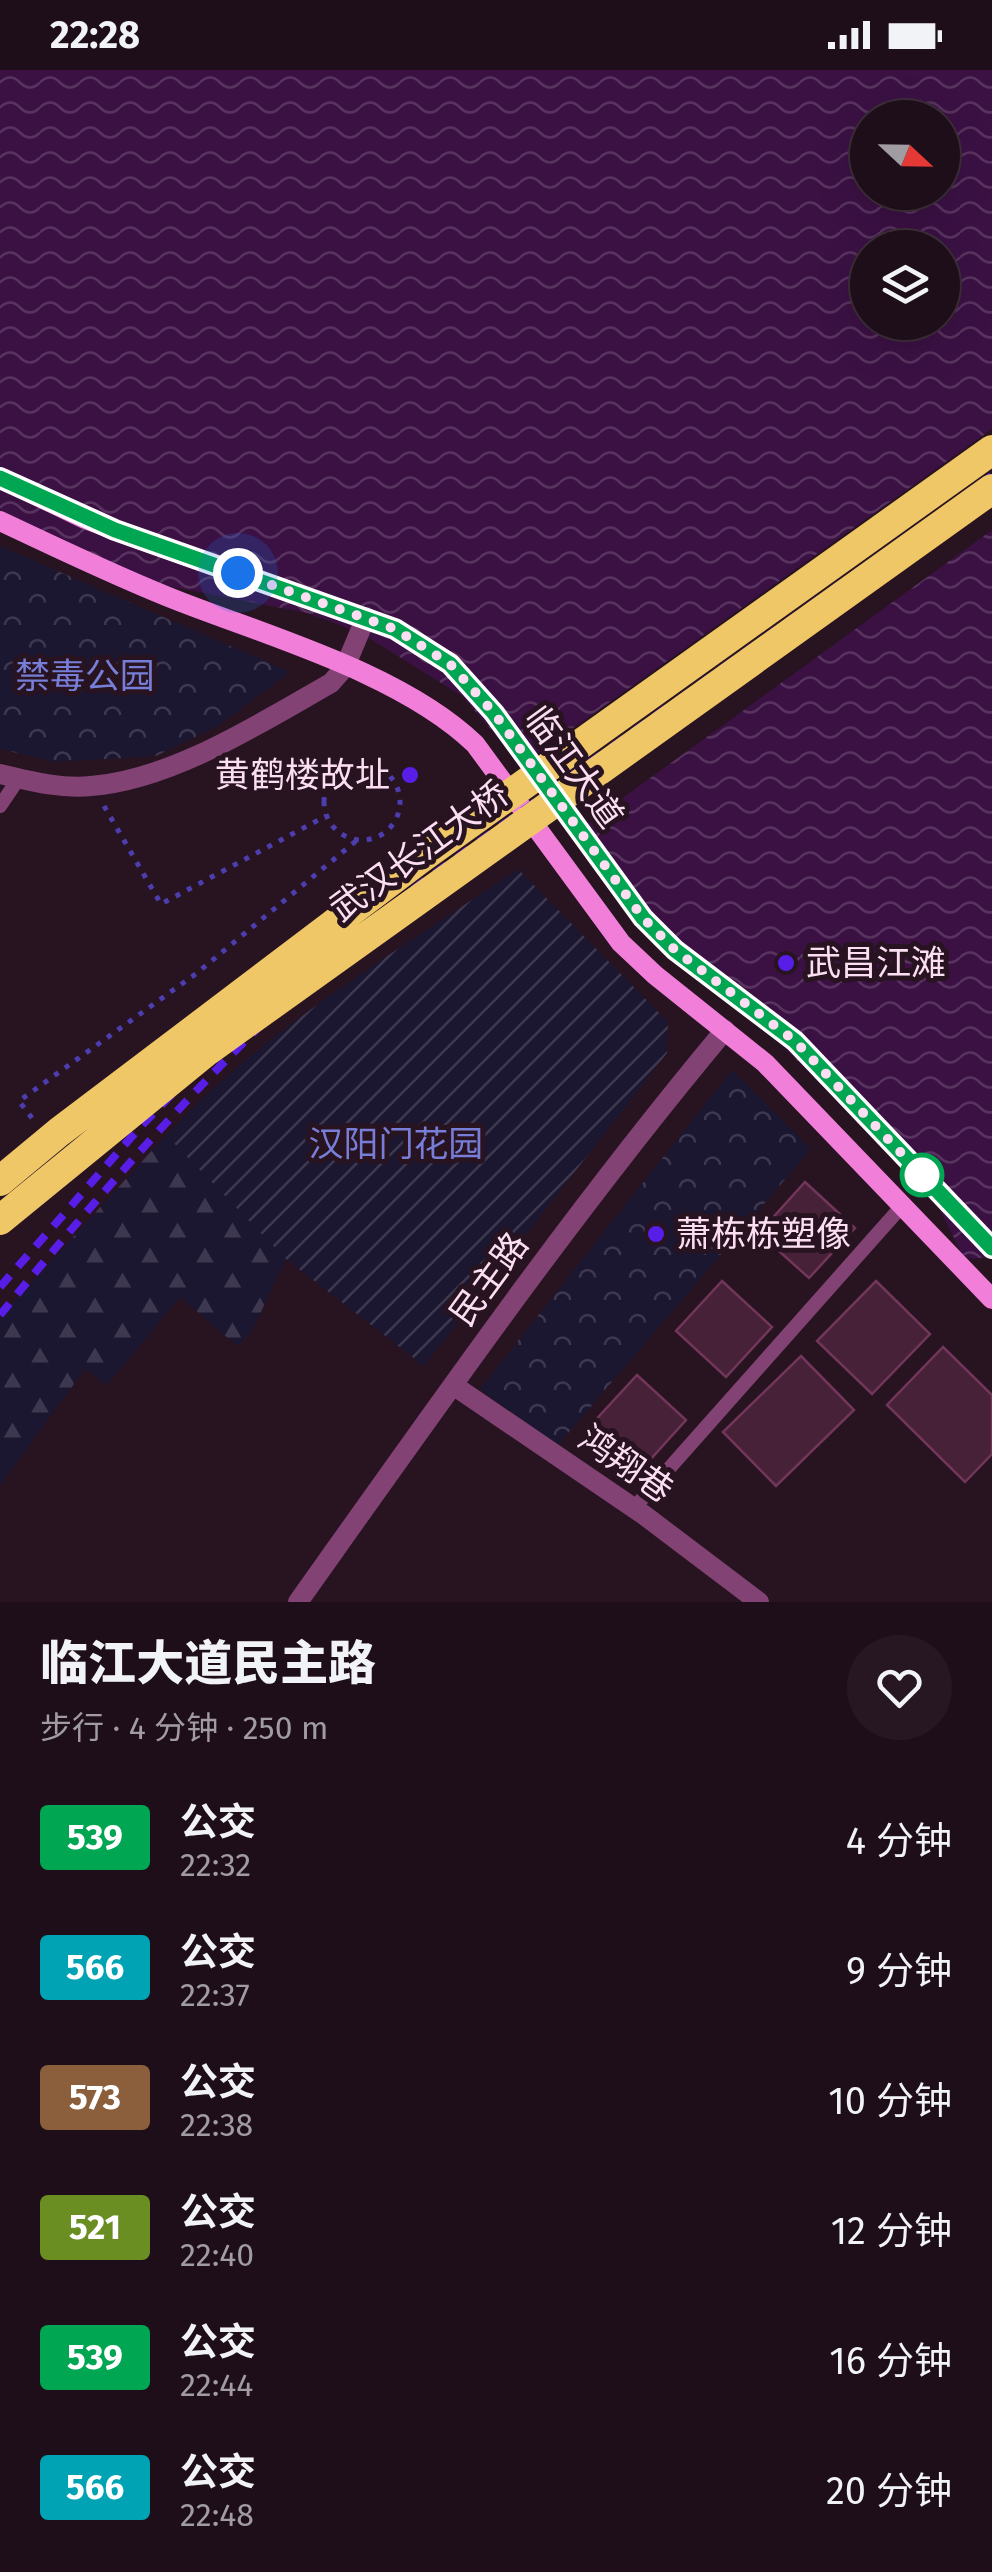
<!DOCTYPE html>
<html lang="zh">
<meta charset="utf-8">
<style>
:root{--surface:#1e0e19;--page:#261722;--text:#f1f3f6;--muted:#a19ca2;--line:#3c2e38}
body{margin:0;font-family:"Fira Sans","Noto Sans SC",sans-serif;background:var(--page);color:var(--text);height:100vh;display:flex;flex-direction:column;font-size:38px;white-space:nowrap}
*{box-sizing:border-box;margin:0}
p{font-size:32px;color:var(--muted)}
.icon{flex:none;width:55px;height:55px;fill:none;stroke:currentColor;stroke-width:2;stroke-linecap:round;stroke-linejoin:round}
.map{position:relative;height:1532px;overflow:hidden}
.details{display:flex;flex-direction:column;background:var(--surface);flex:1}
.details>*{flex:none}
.badge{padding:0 20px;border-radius:8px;font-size:35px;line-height:65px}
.needle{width:65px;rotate:112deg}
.fabs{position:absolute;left:850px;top:30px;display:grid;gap:20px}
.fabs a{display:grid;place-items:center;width:110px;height:110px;border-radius:50%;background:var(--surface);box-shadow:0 10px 40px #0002,0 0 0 2px var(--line);font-size:50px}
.you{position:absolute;width:50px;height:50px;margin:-25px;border:8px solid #fff;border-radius:50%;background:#1a73e8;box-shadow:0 0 0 15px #1a73e833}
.map>.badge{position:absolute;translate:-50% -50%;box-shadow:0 0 0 5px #fff}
.round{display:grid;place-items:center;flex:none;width:105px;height:105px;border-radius:52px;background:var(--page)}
.head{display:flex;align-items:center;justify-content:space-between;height:170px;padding:0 40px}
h1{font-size:48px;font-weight:800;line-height:75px}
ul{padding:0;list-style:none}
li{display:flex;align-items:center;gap:30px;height:130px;padding:0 40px}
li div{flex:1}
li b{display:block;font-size:38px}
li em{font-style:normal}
li .badge{min-width:110px;font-weight:700;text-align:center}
.status{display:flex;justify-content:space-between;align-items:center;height:70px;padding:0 50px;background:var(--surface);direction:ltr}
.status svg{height:28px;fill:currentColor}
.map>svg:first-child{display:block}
.forest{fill:url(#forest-firs)}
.park{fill:url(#park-crowns)}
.garden{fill:url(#garden-furrows)}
.water{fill:url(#water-waves);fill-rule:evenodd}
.pier{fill:#281321}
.building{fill:#472138;stroke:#71365a;stroke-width:2.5}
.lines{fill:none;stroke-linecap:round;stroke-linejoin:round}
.path{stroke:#4d3eaf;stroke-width:5;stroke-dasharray:5 8;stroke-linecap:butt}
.lane{stroke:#824374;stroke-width:14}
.street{stroke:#824374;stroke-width:20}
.secondary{stroke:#f17fd9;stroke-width:20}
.rail{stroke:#581ee7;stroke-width:8;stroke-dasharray:15 12;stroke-linecap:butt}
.highway-bridge{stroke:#efc766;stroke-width:30}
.line-casing{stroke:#fff;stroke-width:22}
.line{stroke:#00a651;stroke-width:15}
.walk{stroke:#fbdef2;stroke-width:10;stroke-dasharray:0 18}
.poi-dot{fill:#581ee7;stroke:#281321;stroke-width:4}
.stop-dot{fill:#fff;stroke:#00a651;stroke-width:5}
.labels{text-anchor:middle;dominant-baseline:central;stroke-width:10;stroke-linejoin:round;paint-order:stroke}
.park-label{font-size:35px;fill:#777ed7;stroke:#281321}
.street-label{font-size:35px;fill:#fbdef2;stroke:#281321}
.poi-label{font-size:35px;fill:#fbdef2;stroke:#281321;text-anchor:start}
</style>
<div class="status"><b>22:28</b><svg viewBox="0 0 49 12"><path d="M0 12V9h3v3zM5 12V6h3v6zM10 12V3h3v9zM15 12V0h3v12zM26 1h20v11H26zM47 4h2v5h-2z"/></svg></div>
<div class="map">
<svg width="992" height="1532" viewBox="0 0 992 1532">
<defs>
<pattern id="forest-firs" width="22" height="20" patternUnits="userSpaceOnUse" patternTransform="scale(2.5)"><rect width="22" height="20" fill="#1b1731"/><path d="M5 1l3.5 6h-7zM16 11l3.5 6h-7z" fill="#3d384f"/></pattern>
<pattern id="park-crowns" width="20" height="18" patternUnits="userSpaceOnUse" patternTransform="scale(2.5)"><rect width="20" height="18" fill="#1b1731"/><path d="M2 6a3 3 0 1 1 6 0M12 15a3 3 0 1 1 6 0" fill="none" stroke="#3d384f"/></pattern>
<pattern id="garden-furrows" width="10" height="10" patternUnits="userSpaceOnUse" patternTransform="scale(2.5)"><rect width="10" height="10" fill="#1b1731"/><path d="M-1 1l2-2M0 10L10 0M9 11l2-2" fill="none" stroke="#3d384f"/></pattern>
<pattern id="water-waves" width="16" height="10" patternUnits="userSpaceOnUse" patternTransform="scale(2.5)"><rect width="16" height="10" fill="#3b1144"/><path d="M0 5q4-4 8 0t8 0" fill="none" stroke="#58335f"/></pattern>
</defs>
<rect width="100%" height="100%" fill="#281321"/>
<!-- forest -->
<path class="forest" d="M166 1065 286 1189 250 1265 237 1276 180 1227 107 1315 85 1299 0 1415V1247Z"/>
<!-- park -->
<path class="park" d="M0 476 290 602 218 656 156 686 56 692 0 679Z
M732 1000 811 1079 557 1376 480 1319Z"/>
<!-- garden -->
<path class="garden" d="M518 799 668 952 667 983 424 1296 286 1189 166 1065C266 958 397 881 518 799Z"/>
<!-- water -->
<path class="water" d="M0 0H992V1187L971 1189 962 1184 935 1130 637 828 462 626 361 563 307 543 168 516 0 452ZM868 48H942V122H868ZM868 178H942V252H868Z"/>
<!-- pier -->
<path class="pier" d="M992 359V460L573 764 516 699Z"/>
<!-- building -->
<path class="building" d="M805 1112 855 1158 809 1208 759 1163Z
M722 1211 772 1257 726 1307 676 1261Z
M876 1211 930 1264 872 1324 817 1271Z
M943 1277 992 1325V1384L965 1412 887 1335Z
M801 1286 854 1340 776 1416 723 1362Z
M637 1305 686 1350 640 1401 591 1355Z"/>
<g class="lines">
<!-- path -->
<path class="path" d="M324 732a38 38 0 1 1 76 0a38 38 0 1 1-76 0Z
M104 736 161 834 326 746
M32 1048 19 1031 197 903 356 771"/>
<!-- lane -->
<path class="lane" d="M0 736 19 708
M634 1438 902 1136"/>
<!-- street -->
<path class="street" d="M0 704C30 711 60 719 91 716 172 710 262 652 331 613L345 597 366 547
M453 1315 644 1445 759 1532
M298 1532C436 1338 572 1143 725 960"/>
<!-- secondary -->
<path class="secondary" d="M0 408 85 449 144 471 395 559 451 594 494 643 643 848 675 880 795 971 992 1178
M0 451C60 479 119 508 181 532 274 568 403 605 475 674L621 873 655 905 765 993 992 1229"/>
<!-- rail -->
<path class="rail" d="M0 1217 142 1055 267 927
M0 1245C126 1091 262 940 419 815L992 406"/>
<!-- highway-bridge -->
<path class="highway-bridge" d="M0 1111 59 1062 421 788 992 380
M0 1150 207 981 992 419"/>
</g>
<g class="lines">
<defs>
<path id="line" d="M0 408 115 460 395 559 450 594 494 643 643 848 675 880 795 971 992 1178"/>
</defs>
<!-- line casing -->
<use href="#line" class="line-casing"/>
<!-- line -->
<use href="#line" class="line"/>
<!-- walk -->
<path class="walk" d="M238 503 395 559 450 594 494 643 643 848 675 880 795 971 922 1105"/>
</g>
<!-- markers -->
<g class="poi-dot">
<circle cx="410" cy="705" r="10"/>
<circle cx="786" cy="893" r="10"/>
<circle cx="656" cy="1164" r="10"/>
</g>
<circle class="stop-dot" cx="922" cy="1105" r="20"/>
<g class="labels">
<!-- park labels -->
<g class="park-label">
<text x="85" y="606">禁毒公园</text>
<text x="396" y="1074">汉阳门花园</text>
</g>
<!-- street labels -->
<g class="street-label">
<text transform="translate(574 697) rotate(54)">临江大道</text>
<text transform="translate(419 781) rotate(-36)">武汉长江大桥</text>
<text transform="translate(489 1209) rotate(-54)">民主路</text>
<text transform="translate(626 1394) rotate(35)">鸿翔巷</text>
</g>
<!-- poi labels -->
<g class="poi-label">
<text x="390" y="705" text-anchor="end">黄鹤楼故址</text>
<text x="806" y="893">武昌江滩</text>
<text x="676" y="1164">萧栋栋塑像</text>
</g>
</g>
</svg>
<div class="fabs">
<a><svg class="needle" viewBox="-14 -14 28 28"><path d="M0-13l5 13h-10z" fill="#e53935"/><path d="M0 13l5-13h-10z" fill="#a19ca2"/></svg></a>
<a><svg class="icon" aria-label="layers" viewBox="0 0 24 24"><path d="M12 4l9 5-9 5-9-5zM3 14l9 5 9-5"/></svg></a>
</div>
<div class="you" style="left:238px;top:503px"></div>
</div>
<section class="details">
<div class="head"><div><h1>临江大道民主路</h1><p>步行 · 4 分钟 · 250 m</p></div><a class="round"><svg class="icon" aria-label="heart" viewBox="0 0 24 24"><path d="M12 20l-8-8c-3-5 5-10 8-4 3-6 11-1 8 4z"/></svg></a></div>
<ul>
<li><span class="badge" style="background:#00a651;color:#fff">539</span><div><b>公交</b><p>22:32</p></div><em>4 分钟</em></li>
<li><span class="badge" style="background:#00a3b4;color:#fff">566</span><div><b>公交</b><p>22:37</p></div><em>9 分钟</em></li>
<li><span class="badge" style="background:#8b5e3c;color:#fff">573</span><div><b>公交</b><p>22:38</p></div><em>10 分钟</em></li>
<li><span class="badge" style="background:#6b8e23;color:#fff">521</span><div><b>公交</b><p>22:40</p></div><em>12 分钟</em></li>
<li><span class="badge" style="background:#00a651;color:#fff">539</span><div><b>公交</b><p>22:44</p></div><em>16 分钟</em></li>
<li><span class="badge" style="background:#00a3b4;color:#fff">566</span><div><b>公交</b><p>22:48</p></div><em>20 分钟</em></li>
</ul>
</section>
